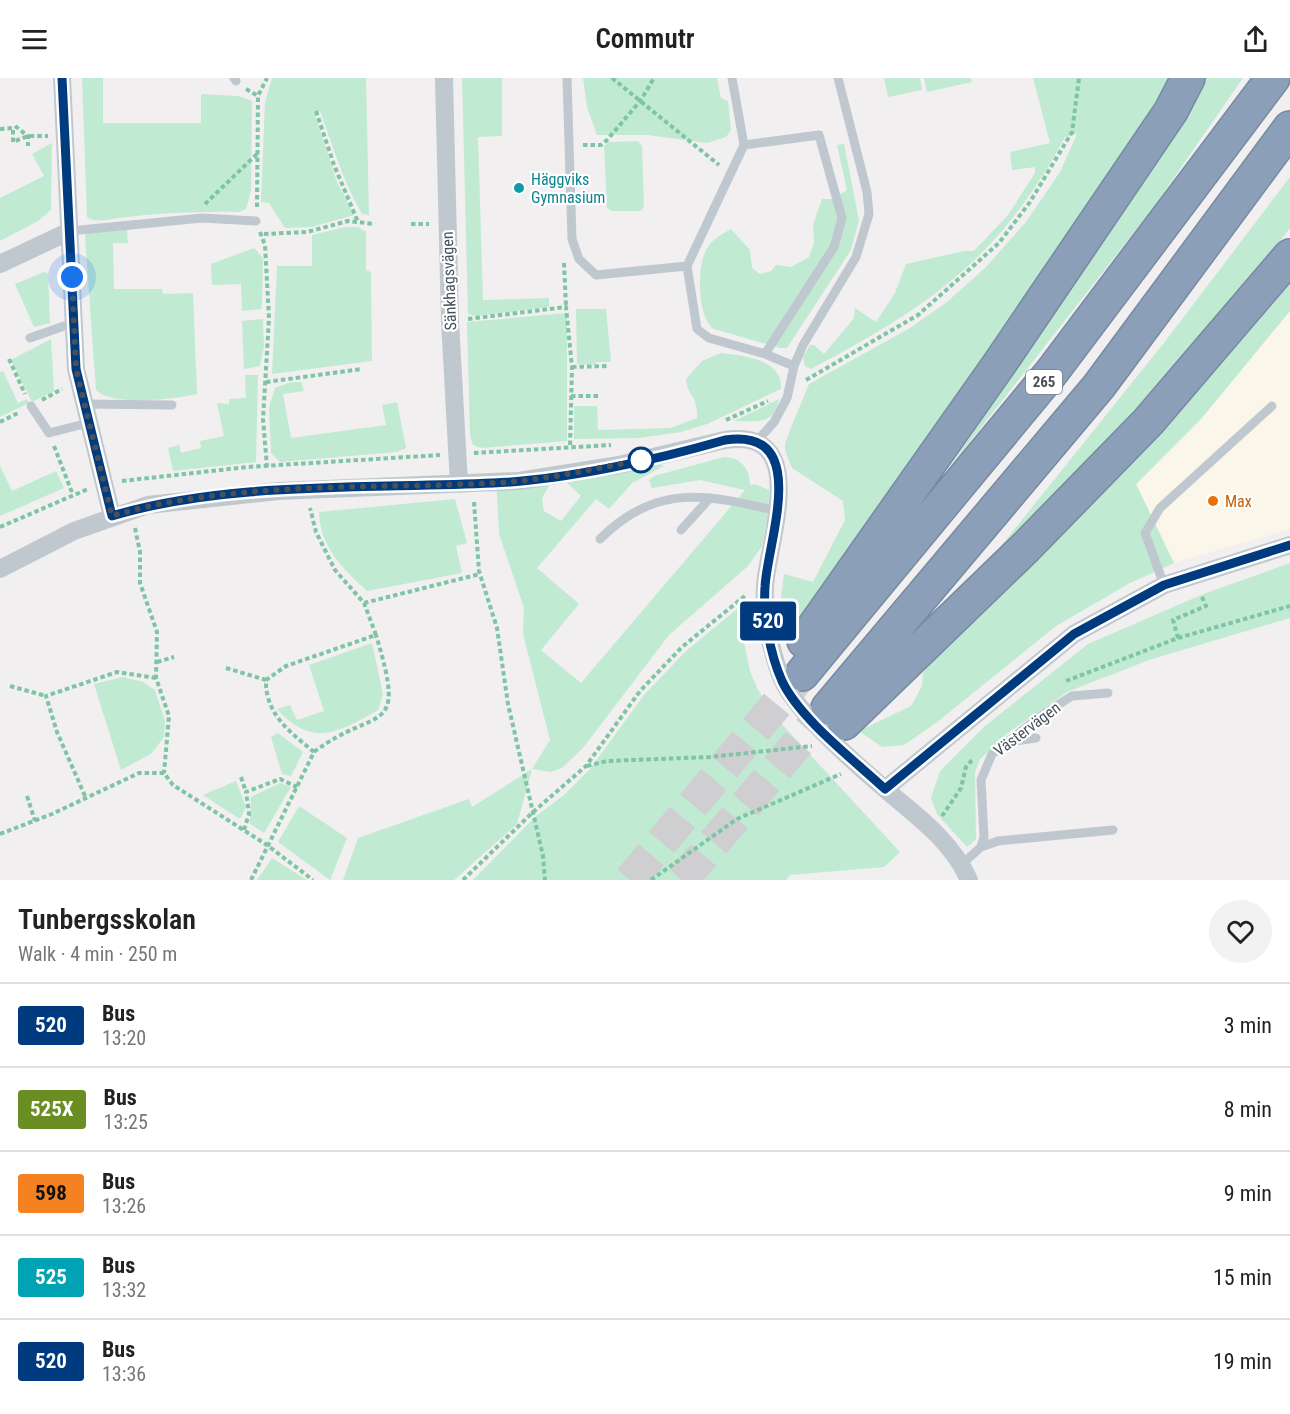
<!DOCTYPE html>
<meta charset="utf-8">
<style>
:root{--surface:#fff;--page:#f2f2f2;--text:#222;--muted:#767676;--line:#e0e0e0}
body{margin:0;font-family:"Roboto Condensed",sans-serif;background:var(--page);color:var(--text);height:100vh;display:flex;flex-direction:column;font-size:22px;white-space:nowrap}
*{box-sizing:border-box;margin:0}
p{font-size:20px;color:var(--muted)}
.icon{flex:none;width:33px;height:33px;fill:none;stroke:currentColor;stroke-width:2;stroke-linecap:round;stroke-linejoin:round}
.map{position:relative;height:802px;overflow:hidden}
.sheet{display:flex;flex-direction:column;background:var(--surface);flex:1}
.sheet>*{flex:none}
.badge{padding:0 12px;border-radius:4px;font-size:21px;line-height:39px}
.you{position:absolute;width:30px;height:30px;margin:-15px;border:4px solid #fff;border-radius:50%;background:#1a73e8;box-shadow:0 0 0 9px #1a73e833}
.map>.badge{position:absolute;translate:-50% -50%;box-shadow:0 0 0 3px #fff}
.round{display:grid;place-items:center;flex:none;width:63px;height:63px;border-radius:32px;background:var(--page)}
.overview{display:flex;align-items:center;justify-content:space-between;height:102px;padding:0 18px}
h1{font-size:28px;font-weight:600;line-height:45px}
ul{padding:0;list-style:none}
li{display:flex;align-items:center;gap:18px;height:84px;padding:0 18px;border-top:2px solid var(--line)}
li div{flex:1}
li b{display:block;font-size:22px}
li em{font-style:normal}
li .badge{min-width:66px;font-weight:700;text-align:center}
header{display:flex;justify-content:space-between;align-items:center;height:78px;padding:0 18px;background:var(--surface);font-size:27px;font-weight:600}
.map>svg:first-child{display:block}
.commercial{fill:#faf6e9}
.green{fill:#c1ead3}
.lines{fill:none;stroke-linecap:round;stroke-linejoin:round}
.highway-tunnel{stroke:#cfcfd1;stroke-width:33;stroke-dasharray:33 16;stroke-linecap:butt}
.highway-casing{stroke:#768aa4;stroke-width:36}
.path{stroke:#7dc5a5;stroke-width:4;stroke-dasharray:4.5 3;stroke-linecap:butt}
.lane{stroke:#c0c8cf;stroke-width:9}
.street{stroke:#c0c8cf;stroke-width:18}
.highway{stroke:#8b9fb8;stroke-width:33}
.line-casing{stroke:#fff;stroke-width:14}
.line{stroke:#003b80;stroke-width:9}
.walk{stroke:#48515a;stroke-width:6;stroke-dasharray:0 10.8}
.culture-dot{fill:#0f9aa8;stroke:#fff;stroke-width:2}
.stop-dot{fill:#fff;stroke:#003b80;stroke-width:3}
.food-dot{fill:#e8710a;stroke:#fff;stroke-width:2}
.labels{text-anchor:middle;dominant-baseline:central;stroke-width:4.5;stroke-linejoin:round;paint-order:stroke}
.shield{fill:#fff;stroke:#7f858c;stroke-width:1.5}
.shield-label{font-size:15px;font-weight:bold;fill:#48515a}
.culture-label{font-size:16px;fill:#0d838f;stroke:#fff;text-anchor:start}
.street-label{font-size:16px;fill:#48515a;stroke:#fff}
.food-label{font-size:16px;fill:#c56008;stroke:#fff;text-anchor:start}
</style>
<header><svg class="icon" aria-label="menu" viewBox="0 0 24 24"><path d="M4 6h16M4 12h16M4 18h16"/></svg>Commutr<svg class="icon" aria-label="share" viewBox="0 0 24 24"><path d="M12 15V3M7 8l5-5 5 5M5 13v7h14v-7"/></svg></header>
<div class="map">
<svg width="1290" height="802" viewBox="0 0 1290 802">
<rect width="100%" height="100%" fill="#f1efef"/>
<!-- commercial -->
<path class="commercial" d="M1290 233V451L1174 485 1136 407 1201 341Z"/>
<!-- green -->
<path class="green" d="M82 0H103V45H201V16L238 18 252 23 251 113 246 131 239 134C198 133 159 135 118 140 109 142 94 145 87 139Z
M272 0H366L369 137 362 136C343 103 333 69 320 33L315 37 337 104 354 137 312 149 285 150 269 125 261 124 265 24Z
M462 0H502V58L478 59 483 222 549 220V229L475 238 468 236Z
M583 0H717L721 20 728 23 731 52 726 59 707 65 648 57H597L587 29Z
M884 0H920L922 12 888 19Z
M924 0H971L972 4 927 14Z
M1033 0H1179L790 563 781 519 784 496 813 504 845 442 843 423 792 390 785 373V366L790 352 809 306 910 250 947 224 986 189 1026 144 1060 94 1077 56 1065 59C1000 180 930 228 811 291L805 288 803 279 810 267H814L824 276 854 240 855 230 876 244 895 215 906 186 964 173H974L1008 137 1035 95V89L1012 92 1010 74 1050 65Z
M1202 0H1243L1153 130 948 392 1088 184Z
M638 63 642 68 644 129 640 133H612L607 130 604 68 609 64Z
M52 65 51 132 38 143 0 163V120L44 98 32 76Z
M844 66 859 142 851 172 787 270H780L714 251C697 240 697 190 706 172 711 162 722 156 731 151L750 172 752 190 760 196 771 193 776 187 791 189 809 179 814 165 813 147 822 121H832L847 112 837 67Z
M1290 99V150L1256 194 1094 379 973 503 1167 261Z
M345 149H358L366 154V192L371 194 372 283 272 296 277 188H312V157Z
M127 151 128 165H113L114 211H162L163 216 193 215 197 316C175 321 112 329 96 312L85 158 86 155Z
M254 170 263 180 262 226 261 231 242 233 241 206 212 207 211 186Z
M44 194 48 195 50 245 34 249 15 206Z
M1290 205V233L1201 341 1136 406 1174 485 1130 505 1056 548 936 645 904 667 882 669 859 653 911 628 922 608 923 595 963 543 1108 401Z
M576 231H606L611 284H596V287L577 286Z
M567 235V363L481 370 473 367 470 358 467 244Z
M263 241 264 269 260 288 244 291 242 243Z
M51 261 54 313 32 324 11 282Z
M721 275C744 278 783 281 781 311L707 346 681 354 639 360 574 361V328H597L598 352 670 350 697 340C698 316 687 318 686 301L702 283Z
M3 293 18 325 27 321 29 325 0 339V294Z
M245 297H258L256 384 173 393 168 370 179 367 181 375 201 370 200 363 224 358 217 325 229 326V321L246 320Z
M291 304H301L304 313 283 316 291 360 386 347 382 327 397 324 406 370 397 374 280 384 271 375 269 329 275 310Z
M779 321C774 348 756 343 734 343Z
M724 379C740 379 750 390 750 407L755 406 769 412 770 425 762 468 748 488 669 557 583 670 562 690 551 694 532 691 517 746 454 802H343L358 760 469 721 472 729 532 691 550 662 523 556 524 530 499 456 496 399 542 396 549 408 542 420 544 433 561 443 581 418 558 396 638 382 664 388 632 405 609 431 596 421 537 490 579 526 541 572 581 605 745 412 700 402 652 410 649 402 654 398Z
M0 388 12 413 56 393 64 410 0 438Z
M455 421 467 465 456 468 462 495 367 513C343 491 320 469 319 434Z
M1290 485V540L1149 582 1067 614 1009 654 980 681 975 694 976 761 967 769 937 736 931 720 940 693 985 648 1088 566 1201 517Z
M742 527 741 550 750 593 758 612 780 644 900 774 884 789 790 797 786 802H473L535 739 564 717 590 691 644 617 686 573Z
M372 565 383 616 378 632C338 655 312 670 277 631L290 627 297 642 324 633 309 587Z
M123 599 143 604 155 612 165 643 164 659 151 676 121 692 94 606Z
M278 655 303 674 291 698 282 696 271 659Z
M236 703 246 729 240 741 203 717Z
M280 705 291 709 264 755 250 746 251 719Z
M299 728 347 760 330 802 278 764Z
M272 780 307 802H257Z"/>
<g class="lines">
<!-- highway-tunnel -->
<path class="highway-tunnel" d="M630 802 802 596
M682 802 828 630"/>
<defs>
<path id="highway" d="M804 563 1000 285 1171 33 1188 0
M802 596 1051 295 1273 0
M828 630 1099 308 1290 50
M844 645 1026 469 1148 344 1290 178"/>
</defs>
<!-- highway casing -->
<use href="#highway" class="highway-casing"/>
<!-- path -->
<path class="path" d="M612 0 719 87
M246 11 258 18
M316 33 334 87 358 144
M15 48 28 58V68
M0 51 13 50V64L28 58H48
M583 67H601L607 62 641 22 654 0
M205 126 258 75
M257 129 258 18 267 0
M411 146H429
M260 154 265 167 269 240 263 341 267 389
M264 156 307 154 348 143 375 146
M564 185 566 229
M468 241 566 229 572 289 570 369
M9 281 25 316
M572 289 608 288
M806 302 918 237 999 165 1030 124 1072 54 1079 0
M266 304 362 291
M571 318H600
M42 322 62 311
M726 342 768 323
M0 344 18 335
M54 368 73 417
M474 375 611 367
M122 403 247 389 440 377
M474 424 479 493 497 550 508 626 543 778 545 802
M0 449 88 411
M135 450 140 474V505L157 554 156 600 169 638 164 695
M364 525 480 496
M1178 560 1173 542 1206 528 1201 517
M157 584 174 579
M226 590 266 602
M1066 603 1178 560 1290 528
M10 608 46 618
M314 674C377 626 408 662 376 557
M587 688 607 683 710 679 812 668
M241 699 246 714
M27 718 35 743
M85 718 57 654 46 618 117 594 156 600
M942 738 961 710 966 689 972 682
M244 752 249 736 246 714 280 701 297 709
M0 756 52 736 139 695H164L173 707 267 767 313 802
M251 802 314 674C290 654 265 636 266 602L286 588 376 557 364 525 335 492 316 454 310 430
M463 802 532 735 586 688 640 613 682 569 746 517
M651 802 737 741 841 696"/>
<!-- lane -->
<path class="lane" d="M234 0 236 3
M567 0 572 161 579 181 596 197 687 188
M732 0 744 67
M70 153 202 140 256 143
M30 260 64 248
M765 276 834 169 842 140 819 57 744 67 687 188 697 251 709 260 765 276 794 288
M84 326 172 327
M31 328 49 355 88 345
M757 363 774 344 787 320 794 288 803 267 856 179 869 136 867 114 838 0
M681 452 710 420
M600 461C656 405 706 416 777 433
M1164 507 1145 455 1160 430 1272 328
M1008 664 1036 660
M981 769 998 763 1113 752
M962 786 981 769 984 759 981 702 992 676 1043 636 1072 618 1108 615"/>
<!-- street -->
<path class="street" d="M62 0 76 291 112 438
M444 0 450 243 459 406
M0 186 70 153
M0 491 74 453 148 427 278 413 519 403 619 387 725 362C812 349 768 463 765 508 764 524 766 547 770 562 773 575 777 590 782 601 796 636 867 696 898 722 926 745 954 768 969 802
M885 711 1074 556 1164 507 1290 467"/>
<!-- highway -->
<use href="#highway" class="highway"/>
</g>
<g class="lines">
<defs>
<path id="line" d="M62 0 76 291 112 438C228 403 372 411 493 405 564 402 656 382 725 362 813 349 767 464 765 509 763 538 770 576 782 603 800 641 854 682 885 711L1074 556 1164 507 1290 467"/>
</defs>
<!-- line casing -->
<use href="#line" class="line-casing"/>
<!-- line -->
<use href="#line" class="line"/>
<!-- walk -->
<path class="walk" d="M72 199 76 291 112 438C228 403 372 411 493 405 542 403 592 391 641 382"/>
</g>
<!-- markers -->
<circle class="culture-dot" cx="519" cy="110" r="6"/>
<circle class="stop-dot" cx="641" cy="382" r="12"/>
<circle class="food-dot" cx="1213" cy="423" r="6"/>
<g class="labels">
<!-- shield labels -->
<rect class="shield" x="1026" y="292" width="36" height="24" rx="4.5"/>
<g class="shield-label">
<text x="1044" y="304">265</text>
</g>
<!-- culture labels -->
<g class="culture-label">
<text x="531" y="101">Häggviks<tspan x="531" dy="18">Gymnasium</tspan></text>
</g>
<!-- street labels -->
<g class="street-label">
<text transform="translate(449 203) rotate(-92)">Sänkhagsvägen</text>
<text transform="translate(1027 651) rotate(-37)">Västervägen</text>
</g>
<!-- food labels -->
<g class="food-label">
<text x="1225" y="423">Max</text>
</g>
</g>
</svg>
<div class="you" style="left:72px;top:199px"></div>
<b class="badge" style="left:768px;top:543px;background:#003b80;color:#fff">520</b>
</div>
<section class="sheet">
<div class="overview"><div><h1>Tunbergsskolan</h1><p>Walk · 4 min · 250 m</p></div><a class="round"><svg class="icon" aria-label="heart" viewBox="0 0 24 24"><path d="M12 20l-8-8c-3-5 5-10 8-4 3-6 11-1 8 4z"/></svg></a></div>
<ul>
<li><span class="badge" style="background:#003b80;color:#fff">520</span><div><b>Bus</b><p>13:20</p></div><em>3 min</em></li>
<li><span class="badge" style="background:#6b8e23;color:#fff">525X</span><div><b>Bus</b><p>13:25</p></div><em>8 min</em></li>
<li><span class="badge" style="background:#f58220;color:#111">598</span><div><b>Bus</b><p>13:26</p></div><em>9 min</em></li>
<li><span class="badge" style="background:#00a3b4;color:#fff">525</span><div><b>Bus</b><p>13:32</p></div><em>15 min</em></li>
<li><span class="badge" style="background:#003b80;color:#fff">520</span><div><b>Bus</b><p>13:36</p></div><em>19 min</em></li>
</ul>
</section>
